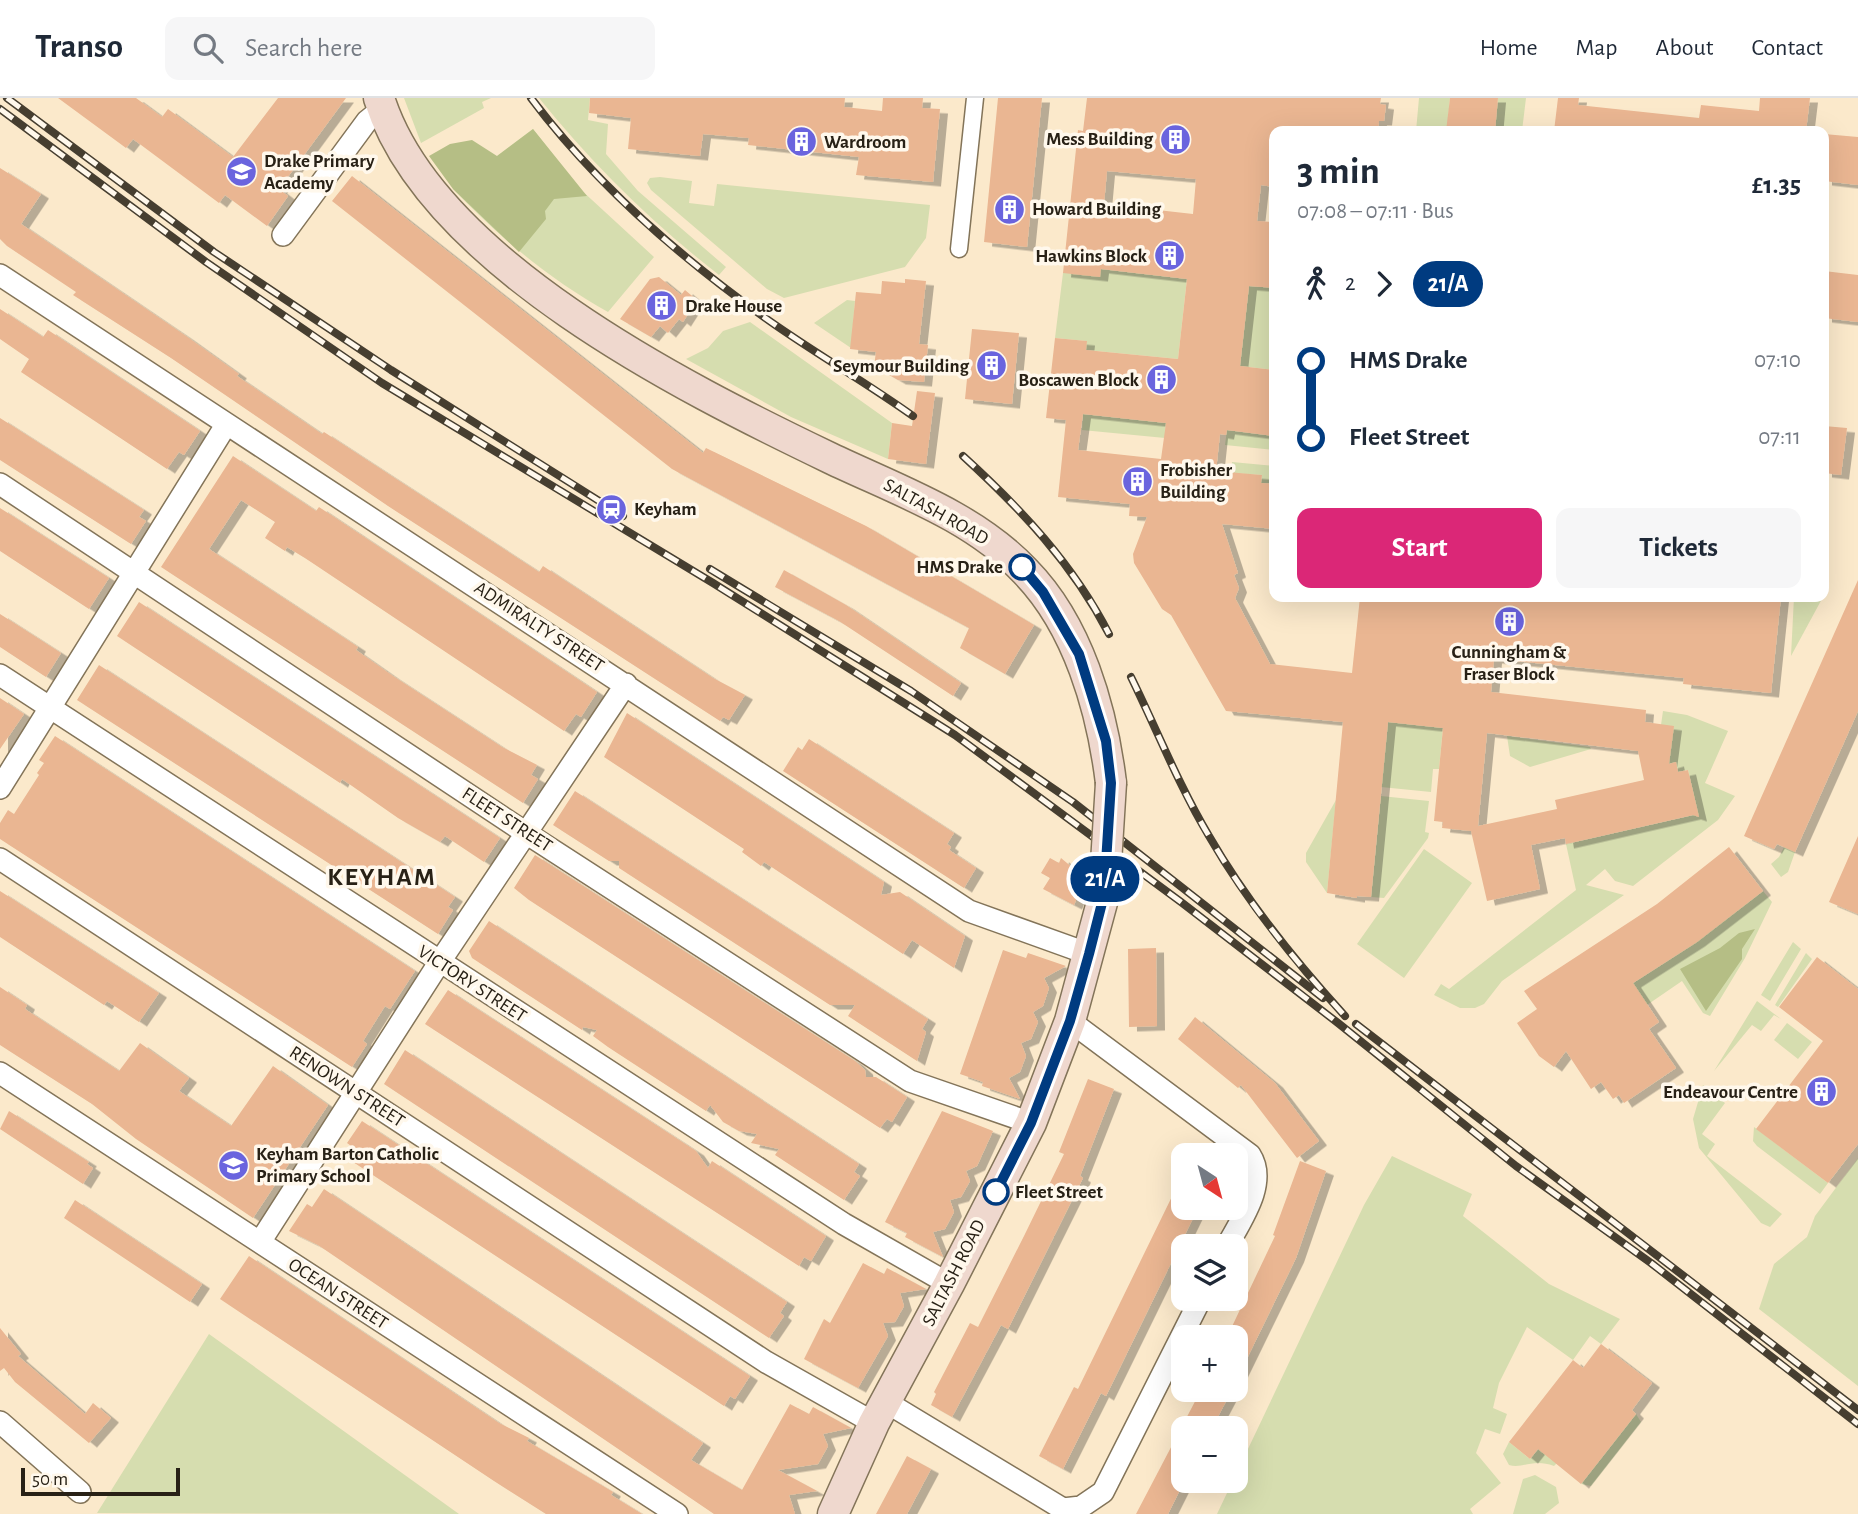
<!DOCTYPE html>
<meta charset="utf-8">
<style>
:root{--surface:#fff;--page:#f6f6f7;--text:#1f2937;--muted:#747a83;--line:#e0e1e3;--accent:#db2777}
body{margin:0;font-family:"Alegreya Sans",sans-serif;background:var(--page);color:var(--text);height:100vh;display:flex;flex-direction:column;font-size:26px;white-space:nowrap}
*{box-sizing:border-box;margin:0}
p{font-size:23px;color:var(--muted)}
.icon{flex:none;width:38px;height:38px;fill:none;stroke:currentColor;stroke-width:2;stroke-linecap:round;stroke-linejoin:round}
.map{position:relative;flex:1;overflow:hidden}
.side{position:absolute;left:1269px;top:28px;width:560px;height:476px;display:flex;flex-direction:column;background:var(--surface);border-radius:14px;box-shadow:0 7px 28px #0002}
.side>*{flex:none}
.badge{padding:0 14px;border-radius:23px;font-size:24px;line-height:46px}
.needle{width:46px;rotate:144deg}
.controls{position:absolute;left:1171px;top:1045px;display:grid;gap:14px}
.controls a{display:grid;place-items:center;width:77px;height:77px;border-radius:14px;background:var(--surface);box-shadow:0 7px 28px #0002;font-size:35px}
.scale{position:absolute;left:21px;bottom:18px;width:159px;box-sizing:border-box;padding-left:7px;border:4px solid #282116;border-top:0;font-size:19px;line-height:24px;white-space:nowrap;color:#282116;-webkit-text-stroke:5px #fff8ec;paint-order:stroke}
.map>.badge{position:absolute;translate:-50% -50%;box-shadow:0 0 0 4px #fff}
.legs{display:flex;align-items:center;gap:10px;height:77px;padding:0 28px;font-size:23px}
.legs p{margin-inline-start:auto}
.overview{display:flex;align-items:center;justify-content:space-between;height:119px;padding:0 28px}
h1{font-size:38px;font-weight:700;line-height:52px}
.button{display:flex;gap:14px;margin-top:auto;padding:14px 28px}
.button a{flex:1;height:80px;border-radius:14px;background:var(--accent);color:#fff;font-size:28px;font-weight:700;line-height:80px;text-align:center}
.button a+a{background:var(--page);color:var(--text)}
ul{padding:0 28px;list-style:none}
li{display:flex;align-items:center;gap:24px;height:77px;font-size:26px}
li i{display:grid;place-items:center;width:10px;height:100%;margin:0 9px;background:currentColor}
li i::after{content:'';width:18px;height:18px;margin:-9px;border:5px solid;border-radius:50%;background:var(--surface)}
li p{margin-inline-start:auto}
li:first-child i{background:linear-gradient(#0000 50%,currentColor 0)}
li:last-child i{background:linear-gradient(currentColor 50%,#0000 0)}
header{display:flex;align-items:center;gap:42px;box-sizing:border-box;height:98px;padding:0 35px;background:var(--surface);border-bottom:2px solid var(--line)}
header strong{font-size:33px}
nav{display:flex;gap:38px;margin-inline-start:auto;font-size:24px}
.search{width:490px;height:63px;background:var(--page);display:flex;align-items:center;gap:18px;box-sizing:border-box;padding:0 24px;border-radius:14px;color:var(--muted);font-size:26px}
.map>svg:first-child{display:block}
.green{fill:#d6ddaf}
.forest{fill:#b5be85}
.building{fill:#eab692;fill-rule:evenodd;filter:url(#shadow)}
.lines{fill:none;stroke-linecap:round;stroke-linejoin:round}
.pedestrian-casing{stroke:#837459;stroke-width:19}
.minor-casing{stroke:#837459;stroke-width:24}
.secondary-casing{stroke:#837459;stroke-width:33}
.pedestrian{stroke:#fff;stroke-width:16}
.minor{stroke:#fff;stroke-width:21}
.secondary{stroke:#efd8ce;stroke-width:30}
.rail-casing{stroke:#463e30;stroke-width:8}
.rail{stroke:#fff8ec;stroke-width:5;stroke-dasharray:16;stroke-linecap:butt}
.secondary-bridge-casing{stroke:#837459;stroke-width:33;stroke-linecap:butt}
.secondary-bridge{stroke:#efd8ce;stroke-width:30}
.line-1-casing{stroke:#fff;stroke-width:16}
.line-1{stroke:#003b80;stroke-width:10}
.stop-1-dot{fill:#fff;stroke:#003b80;stroke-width:3.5}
.labels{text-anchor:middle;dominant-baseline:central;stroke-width:7;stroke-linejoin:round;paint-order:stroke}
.poi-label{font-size:19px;font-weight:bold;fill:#282116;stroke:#fff8ec;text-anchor:start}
.street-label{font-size:19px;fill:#282116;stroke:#fff8ec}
.stop-label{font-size:19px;font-weight:bold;fill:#282116;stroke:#fff8ec;text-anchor:end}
.district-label{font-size:26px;font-weight:bold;letter-spacing:2px;fill:#282116;stroke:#fff8ec}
</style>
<header>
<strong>Transo</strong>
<div class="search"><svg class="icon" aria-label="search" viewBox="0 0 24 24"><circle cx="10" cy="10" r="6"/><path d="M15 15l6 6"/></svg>Search here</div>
<nav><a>Home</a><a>Map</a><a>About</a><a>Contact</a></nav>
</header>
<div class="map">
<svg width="1858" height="1416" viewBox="0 0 1858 1416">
<defs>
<filter id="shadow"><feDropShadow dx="8" dy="4.5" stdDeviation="0" flood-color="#0004"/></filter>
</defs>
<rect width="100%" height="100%" fill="#fbe9cb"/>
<!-- green -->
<path class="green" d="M404 0H491L482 4 484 10 421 45Z
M539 0H590L588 22 608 26 606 56 638 93 726 169 719 177C652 125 592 66 539 0Z
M1419 0H1450L1447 33H1416Z
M1498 0H1526L1522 33H1495Z
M533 31 579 90 654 159 608 214C549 181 499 139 453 91Z
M660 79 692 83 689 105 714 108 717 86 930 107 926 140 905 169 784 200 767 191 651 92 647 85 650 80Z
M1101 171 1187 181 1178 261 1086 252V243L1055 240 1063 175Z
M1249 188 1274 190V272L1240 268Z
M847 202 855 203 851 250 814 225Z
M750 224 892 325 888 361 791 319 686 261 708 250 723 233Z
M1083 316 1166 325 1165 340 1082 332Z
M1227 332 1274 338V352L1225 347Z
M1232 364 1274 368V386L1261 385 1262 377 1231 375Z
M1794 499H1823L1791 558Z
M1663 613 1687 617 1728 633 1705 685 1735 698 1718 722 1633 788 1615 783 1605 771 1586 787 1624 797 1502 883 1484 906 1475 910H1460L1434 897 1441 886 1449 891 1576 792 1566 746 1698 716 1688 672 1678 674 1676 664 1655 669Z
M1388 624 1443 630 1439 671H1433L1431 694 1381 689Z
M1507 638 1590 649 1591 651 1530 669 1510 658Z
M1381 698 1429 703 1425 734 1429 735 1428 740 1384 800 1371 799Z
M1336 702 1327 795 1306 764V755Z
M1784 749 1795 754 1788 774 1781 779 1771 766 1779 759Z
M1424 751 1472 785 1404 880 1357 846Z
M1763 793 1772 804 1745 860 1710 918 1703 915 1682 883 1647 907 1616 896 1692 847Z
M1793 844 1801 851 1770 903 1761 897Z
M1806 855 1812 861 1778 909 1775 907Z
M1757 903 1781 921 1774 917 1761 933 1752 927 1714 973Z
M1787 925 1812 944 1798 961 1774 942Z
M1703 987 1725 1005 1702 1036 1715 1046 1707 1058 1782 1116 1770 1129 1761 1125 1699 1050 1693 1021Z
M1754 1029 1828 1085 1820 1096 1757 1048 1753 1043Z
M1392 1058 1472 1096 1463 1118 1549 1186 1620 1221 1601 1246 1590 1238 1573 1262 1527 1229 1499 1285 1493 1310 1507 1316 1500 1336 1485 1331 1476 1355 1501 1385 1470 1411 1473 1416H1217L1364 1107Z
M1858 1060V1288L1759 1211 1774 1166 1807 1139 1815 1118Z
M209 1236 459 1416 97 1415Z
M1636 1316 1641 1324 1591 1388 1581 1386Z
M1509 1344 1530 1361 1543 1345 1558 1364 1554 1368C1533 1360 1523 1371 1509 1367L1503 1356Z
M1535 1377 1556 1389 1559 1405 1545 1416H1513L1523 1381Z"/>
<!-- forest -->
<path class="forest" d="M533 31 587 98 554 101 545 113 546 121 519 154 453 91 429 58 450 46 472 42 497 58Z
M1755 831 1742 851V861L1706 913 1680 871 1720 850 1739 835Z"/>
<!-- building -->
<path class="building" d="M58 0H136L162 19 168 11 233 59 278 0H346L279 91 288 98 267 128 225 97 219 105 133 41 126 50Z
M590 0H845L844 9 882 13 883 0H923L922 10 940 11 933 84 856 77 859 59 748 47 749 40 703 36 700 58 628 51 631 20 589 15Z
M998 0H1042L1027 149 984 144Z
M1087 0H1381L1380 6 1386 7 1384 23H1379L1378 33H1274V89L1261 87 1257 123 1274 124V190L1249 188 1240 268 1274 272V338L1227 332 1226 337 1220 336 1216 373 1262 377 1261 385 1274 386V431L1222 426 1238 475 1234 477 1239 490 1235 500 1270 566 1352 575 1360 499H1781L1771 595 1683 586 1684 580 1494 561 1491 594 1646 612 1645 624 1674 628 1669 666 1676 664 1678 674 1688 672 1699 719 1693 717 1566 746 1565 740 1531 747 1540 791 1487 803 1471 733 1442 730 1443 724 1434 723 1443 630 1388 624 1371 799 1357 798V800L1327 795 1343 624 1226 613 1171 517 1162 511 1134 465 1133 456 1147 419 1129 418 1130 406 1058 399 1066 322 1046 320 1055 240 1087 243 1086 252 1178 261 1187 181 1101 171 1100 179 1063 175 1078 32 1083 33ZM1107 73 1196 81 1193 116 1104 106ZM1083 316 1166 325 1161 361 1078 352ZM1487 635 1638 653 1644 682 1555 702 1557 711 1478 728Z
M1450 0H1498L1495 33H1446Z
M1558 0H1579L1578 7 1699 20 1701 7 1759 13 1760 0H1810L1806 33H1554Z
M1824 36 1858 39V87L1824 83Z
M0 70 41 96 21 126 186 238 239 276 237 278 322 336 324 334 539 474 543 468 713 580 745 597 729 622 723 619 720 623 388 408 171 260 73 197 76 194 7 148 0 141Z
M352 78 703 355 706 350 866 428 1034 527 1005 576 960 550 969 530 672 371 332 103Z
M1824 173 1858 177V224L1824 220Z
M659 179 681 197 685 192 697 202 683 224 679 221 668 235 660 228 651 239 620 221 650 181Z
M905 181 926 183 919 246 928 247 924 284 898 282 874 268 876 254 850 251 856 194 881 196 882 183 905 185Z
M0 211 43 239 48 232 200 333 184 357 179 354 167 371 21 274 29 261 0 241Z
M972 231 1019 235 1012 306 965 301Z
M917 293 935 295 926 366 888 361 892 325 912 328Z
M0 320 144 412 139 419 146 423 131 446 0 362Z
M1824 328 1847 330 1841 377 1824 375Z
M233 358 316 413 319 409 597 594 581 619 576 616 564 633 305 460 287 449 285 453 265 440 275 424 241 402 209 451 358 549 356 552 393 578 502 649 537 667 531 677 538 681 523 705 161 469Z
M0 410 109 480 89 511 0 453Z
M784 472 846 507 961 585 953 598 839 523 775 489Z
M1858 482V613L1795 754 1777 746 1774 751 1744 738Z
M139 504 500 740 484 764 445 738 440 744 398 720 342 681 340 685 117 538Z
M0 516 61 555 46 579 0 549Z
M99 567 455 799 448 809 453 812 438 836 77 602Z
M0 600 24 616 0 651Z
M627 615 884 784 881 797 900 794 965 838 954 870 912 842 903 856 764 764 761 768 742 754 744 751 604 659Z
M55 638 415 873 390 911 385 908 363 943 367 946 352 969 0 741V725L8 712 14 716 39 677 37 675 44 665 39 662Z
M809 641 954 735 947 746 951 749 949 752 976 770 964 790 783 673 798 649 802 652Z
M575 693 928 921 922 931 926 934 917 963 848 918 855 907H830L619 770V763H609L553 727Z
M1858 738V816L1829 804Z
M1729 749 1763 793 1697 844 1633 885 1659 924 1649 931 1676 970 1624 1005 1619 997 1613 1001 1601 984 1591 991 1566 953 1554 969 1539 958 1517 925 1537 911 1524 893 1657 806Z
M535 757 855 963 865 972 866 979H876L907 999 892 1024 887 1021 880 1030 529 802 514 790Z
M1050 760 1059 765 1061 760 1085 780 1074 807 1043 791 1050 780 1041 775Z
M0 793 159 895 139 924 107 903 104 907 0 839Z
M489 823 859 1066 854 1074 860 1078 844 1102 775 1057 779 1051 751 1045 757 1036 739 1033 723 1024 710 1007 706 1013 608 949 593 938 597 932 583 929 582 932 472 860 469 853Z
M1156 850 1157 928 1129 929 1128 851Z
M1003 852 1026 860 1028 855 1066 868 1044 880 1049 890 1043 908 1033 914 1038 924 1031 941 1021 945 1026 958 1020 974 1009 980 1020 1001 982 988 983 984 960 976Z
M1817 859 1858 891V1046L1828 1085 1756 1031 1823 943 1779 909Z
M0 889 27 907 25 911 119 973 140 945 189 980 179 993 231 1028 273 968 328 1007 253 1120 136 1041 92 1006 0 947Z
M448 892 696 1053 708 1070 712 1063 826 1138 811 1163 804 1159 799 1168 425 926Z
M1195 919 1275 985 1319 1043 1297 1060 1241 987 1238 990 1178 941Z
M405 952 787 1204 780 1215 784 1218 769 1240 384 986Z
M1088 981 1114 991 1080 1078 1083 1080 1008 1231 1001 1227 952 1319 931 1307 936 1296 934 1294 970 1225 978 1229 1024 1138 1064 1056 1059 1054Z
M9 1013 89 1064 87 1066 93 1070 83 1086 0 1031Z
M942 1013 993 1033 977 1068 966 1073 970 1083 961 1099 950 1102 954 1114 945 1131 933 1134 943 1159 905 1139 907 1135 885 1124Z
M362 1023 750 1278 735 1301 730 1298 724 1308 347 1060 354 1050 347 1045Z
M1300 1063 1326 1073 1296 1160 1236 1283V1239H1227L1275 1138 1273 1137Z
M1183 1076V1110H1198L1106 1298 1101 1295 1063 1371 1039 1358 1074 1289 1078 1291Z
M324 1091 703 1345 691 1362 742 1392 790 1306 809 1316 813 1309 851 1330 823 1336 828 1348 818 1366 778 1372 817 1393 789 1397 795 1416H714L318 1147 289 1133 307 1106 312 1109Z
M75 1102 202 1186 190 1204 64 1120Z
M249 1158 499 1325 529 1340 527 1343 613 1394 611 1397 642 1416H546L494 1383 220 1201Z
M863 1165 884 1176 887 1170 926 1191 900 1195 904 1208 895 1224 883 1225 888 1238 858 1290 804 1261 824 1221 830 1225Z
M0 1230 21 1256 18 1258 85 1316 93 1305 111 1320 89 1345 15 1284 4 1270 0 1273Z
M1601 1246 1652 1285 1632 1312 1636 1316 1581 1386 1538 1351 1530 1361 1509 1344 1573 1262 1583 1270Z
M1201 1292H1232L1212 1330H1183V1386L1168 1416H1136Z
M907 1358 931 1371 907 1416H876Z"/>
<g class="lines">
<defs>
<path id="pedestrian" d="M959 151 975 0"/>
<path id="minor" d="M283 137 367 23 382 11
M0 177 969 813 1089 856
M0 386 526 735 910 983 1031 1025
M0 577 844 1126 949 1186
M0 690 226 327
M0 761 766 1264 874 1325
M1070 923 1250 1057C1268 1085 1241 1122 1227 1148
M0 975 677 1416
M260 1144 439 865 626 586
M886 1304 1063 1411 1081 1409 1103 1394 1201 1200
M0 1324 80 1394"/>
<path id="secondary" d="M379 0C430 163 684 290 830 360 897 392 973 418 1025 473 1078 527 1102 611 1111 685
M833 1416 874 1325 949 1186 1031 1025 1070 923 1104 797"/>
</defs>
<!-- pedestrian casing -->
<use href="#pedestrian" class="pedestrian-casing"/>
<!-- minor casing -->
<use href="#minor" class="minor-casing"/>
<!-- secondary casing -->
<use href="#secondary" class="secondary-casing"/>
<!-- pedestrian -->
<use href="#pedestrian" class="pedestrian"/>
<!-- minor -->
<use href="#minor" class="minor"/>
<!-- secondary -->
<use href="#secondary" class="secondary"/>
<defs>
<path id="rail" d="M7 0 214 154 391 272 623 418
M531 0C597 88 682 161 771 224 818 257 867 285 913 318
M0 11 206 164 382 285 713 485 955 637 1181 804 1338 925 1516 1068 1651 1165 1858 1326
M963 358C1021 411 1073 466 1109 536
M710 471 911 593 1073 704 1323 900
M1131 579C1157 632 1179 688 1209 738 1247 804 1294 862 1345 918
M1356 926 1858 1312"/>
</defs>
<!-- rail casing -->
<use href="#rail" class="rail-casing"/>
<!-- rail -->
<use href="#rail" class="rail"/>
<defs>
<path id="secondary-bridge" d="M1104 797 1111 685"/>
</defs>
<!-- secondary-bridge casing -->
<use href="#secondary-bridge" class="secondary-bridge-casing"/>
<!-- secondary-bridge -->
<use href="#secondary-bridge" class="secondary-bridge"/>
</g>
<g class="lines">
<defs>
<path id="line-1" d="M996 1094 1031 1025 1070 923 1089 856 1104 797 1111 685 1106 643 1079 556 1043 494 1022 469"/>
</defs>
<!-- line-1 casing -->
<use href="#line-1" class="line-1-casing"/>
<!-- line-1 -->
<use href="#line-1" class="line-1"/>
</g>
<!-- icons -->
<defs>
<symbol id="building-disc" viewBox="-11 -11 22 22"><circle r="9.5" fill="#6a64de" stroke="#fff8ec"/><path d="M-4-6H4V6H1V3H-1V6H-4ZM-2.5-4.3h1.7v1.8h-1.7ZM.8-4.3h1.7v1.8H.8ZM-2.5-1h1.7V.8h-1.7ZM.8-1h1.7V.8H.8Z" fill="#fff"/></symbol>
<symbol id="school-disc" viewBox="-11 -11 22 22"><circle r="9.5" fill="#6a64de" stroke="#fff8ec"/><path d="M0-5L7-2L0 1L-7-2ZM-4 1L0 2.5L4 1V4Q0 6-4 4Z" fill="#fff"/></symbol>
<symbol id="station-disc" viewBox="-11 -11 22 22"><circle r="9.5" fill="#6a64de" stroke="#fff8ec"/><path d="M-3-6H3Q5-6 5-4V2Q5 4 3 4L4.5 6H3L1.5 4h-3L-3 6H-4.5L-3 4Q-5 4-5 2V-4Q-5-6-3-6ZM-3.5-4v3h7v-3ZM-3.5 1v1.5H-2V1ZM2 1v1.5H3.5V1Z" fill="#fff"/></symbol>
</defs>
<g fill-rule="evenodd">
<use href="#building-disc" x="1158" y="24" width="35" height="35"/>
<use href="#building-disc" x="784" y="26" width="35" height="35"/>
<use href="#school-disc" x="224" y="56" width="35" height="35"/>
<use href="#building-disc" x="992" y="94" width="35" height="35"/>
<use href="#building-disc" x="1152" y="140" width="35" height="35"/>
<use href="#building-disc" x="644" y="190" width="35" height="35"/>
<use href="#building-disc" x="974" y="250" width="35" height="35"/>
<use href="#building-disc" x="1144" y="264" width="35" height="35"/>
<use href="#building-disc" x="1120" y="366" width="35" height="35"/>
<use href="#station-disc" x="594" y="394" width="35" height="35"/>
<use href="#building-disc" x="1492" y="506" width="35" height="35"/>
<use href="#building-disc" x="1804" y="976" width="35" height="35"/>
<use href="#school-disc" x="216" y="1050" width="35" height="35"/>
</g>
<!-- markers -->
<g class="stop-1-dot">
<circle cx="1022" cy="469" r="12"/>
<circle cx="996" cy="1094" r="12"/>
</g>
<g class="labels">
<!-- poi labels -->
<g class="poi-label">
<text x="1153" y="41" text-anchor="end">Mess Building</text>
<text x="824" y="44">Wardroom</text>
<text x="264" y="63">Drake Primary<tspan x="264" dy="22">Academy</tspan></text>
<text x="1032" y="111">Howard Building</text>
<text x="1147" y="158" text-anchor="end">Hawkins Block</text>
<text x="685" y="208">Drake House</text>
<text x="969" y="268" text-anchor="end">Seymour Building</text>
<text x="1139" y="282" text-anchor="end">Boscawen Block</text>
<text x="1160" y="372">Frobisher<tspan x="1160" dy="22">Building</tspan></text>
<text x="634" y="411">Keyham</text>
<text x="1509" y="554" text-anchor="middle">Cunningham &amp;<tspan x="1509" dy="22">Fraser Block</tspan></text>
<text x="1798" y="994" text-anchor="end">Endeavour Centre</text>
<text x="256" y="1056">Keyham Barton Catholic<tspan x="256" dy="22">Primary School</tspan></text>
</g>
<!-- street labels -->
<g class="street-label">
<text transform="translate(936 414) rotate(29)">SALTASH ROAD</text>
<text transform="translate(539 529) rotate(33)">ADMIRALTY STREET</text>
<text transform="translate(507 722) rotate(33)">FLEET STREET</text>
<text transform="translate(472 886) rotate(33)">VICTORY STREET</text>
<text transform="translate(347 989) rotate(33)">RENOWN STREET</text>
<text transform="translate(954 1175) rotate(-63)">SALTASH ROAD</text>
<text transform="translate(338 1196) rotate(33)">OCEAN STREET</text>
</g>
<!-- stop labels -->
<g class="stop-label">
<text x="1003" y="469">HMS Drake</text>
<text x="1015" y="1094" text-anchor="start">Fleet Street</text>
</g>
<!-- district labels -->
<g class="district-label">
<text x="382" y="779">KEYHAM</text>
</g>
</g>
</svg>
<div class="controls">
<a><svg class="needle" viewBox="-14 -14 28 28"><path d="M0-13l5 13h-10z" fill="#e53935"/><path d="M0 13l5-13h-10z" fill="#747a83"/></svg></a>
<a><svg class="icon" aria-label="layers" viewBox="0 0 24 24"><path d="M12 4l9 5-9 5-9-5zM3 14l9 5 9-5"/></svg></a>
<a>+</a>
<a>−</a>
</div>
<div class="scale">50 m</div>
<b class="badge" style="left:1105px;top:781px;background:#003b80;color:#fff">21/A</b>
<section class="side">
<div class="overview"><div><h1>3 min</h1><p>07:08 – 07:11 · Bus</p></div><b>£1.35</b></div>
<div class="legs"><svg class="icon" aria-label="walk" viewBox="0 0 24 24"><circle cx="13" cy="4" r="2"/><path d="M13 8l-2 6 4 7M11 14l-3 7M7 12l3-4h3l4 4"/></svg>2<svg class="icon" aria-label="forward" viewBox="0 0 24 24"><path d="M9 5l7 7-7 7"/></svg><b class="badge" style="background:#003b80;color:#fff">21/A</b></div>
<ul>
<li><i style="color:#003b80"></i><b>HMS Drake</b><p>07:10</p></li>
<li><i style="color:#003b80"></i><b>Fleet Street</b><p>07:11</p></li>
</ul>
<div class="button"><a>Start</a><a>Tickets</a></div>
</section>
</div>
